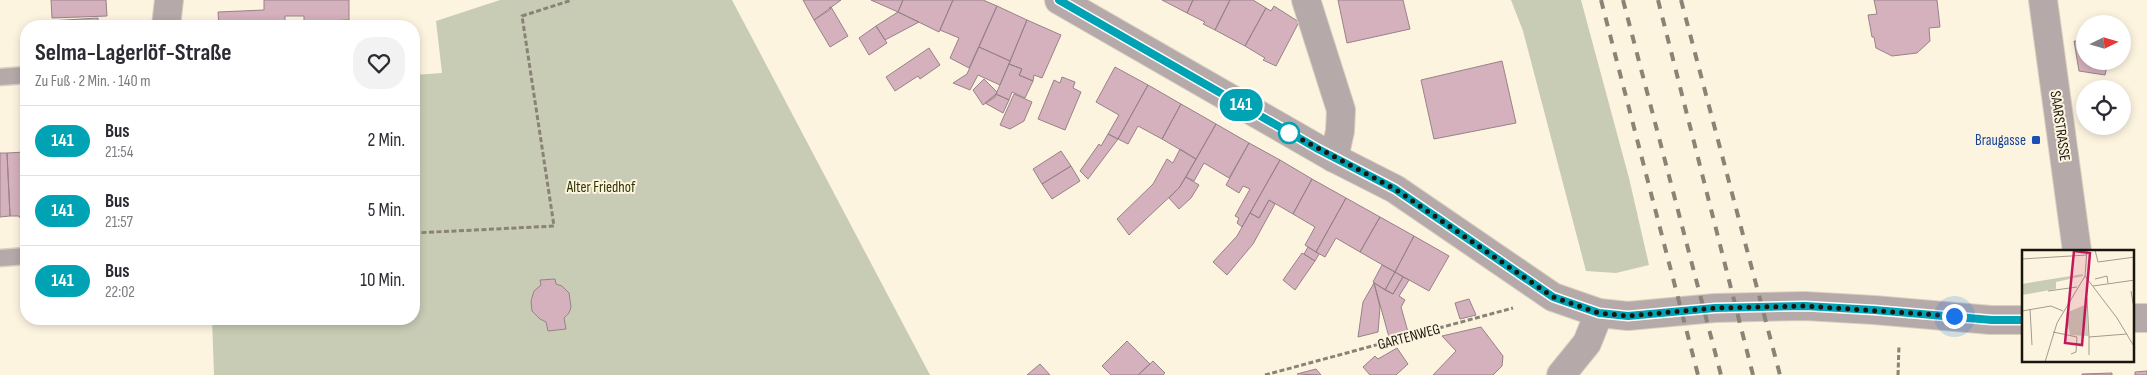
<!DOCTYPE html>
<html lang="de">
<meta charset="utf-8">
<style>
:root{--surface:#fff;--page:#f2f2f3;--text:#2b2b33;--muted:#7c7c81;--line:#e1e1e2}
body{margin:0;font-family:"Sofia Sans Condensed",sans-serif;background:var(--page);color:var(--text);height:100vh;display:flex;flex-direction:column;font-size:19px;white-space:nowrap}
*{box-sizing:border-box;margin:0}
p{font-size:16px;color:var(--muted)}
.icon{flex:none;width:28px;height:28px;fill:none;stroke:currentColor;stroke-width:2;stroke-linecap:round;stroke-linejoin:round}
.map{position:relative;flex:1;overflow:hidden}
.sheet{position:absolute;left:20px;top:20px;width:400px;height:305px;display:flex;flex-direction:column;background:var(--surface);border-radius:20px;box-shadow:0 2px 8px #0003}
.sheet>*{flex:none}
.badge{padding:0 10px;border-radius:16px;font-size:18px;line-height:32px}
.needle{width:32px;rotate:85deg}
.controls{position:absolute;left:2076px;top:15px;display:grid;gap:10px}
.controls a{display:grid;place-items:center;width:55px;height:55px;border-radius:50%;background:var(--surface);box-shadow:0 2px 8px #0003;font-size:25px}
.you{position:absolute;width:25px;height:25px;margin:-12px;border:4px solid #fff;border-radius:50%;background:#1a73e8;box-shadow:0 0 0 8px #1a73e833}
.map>.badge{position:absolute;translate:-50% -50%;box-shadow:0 0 0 2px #fff}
.round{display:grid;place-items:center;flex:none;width:52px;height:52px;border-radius:20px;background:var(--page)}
.headline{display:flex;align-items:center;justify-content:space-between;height:85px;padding:0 15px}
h1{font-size:24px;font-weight:700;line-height:38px}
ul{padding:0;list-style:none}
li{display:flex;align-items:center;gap:15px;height:70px;padding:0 15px;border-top:1px solid var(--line)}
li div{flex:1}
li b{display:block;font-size:19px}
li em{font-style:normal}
li .badge{min-width:55px;font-weight:700;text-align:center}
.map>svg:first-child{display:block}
.green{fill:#c8ccb5}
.building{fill:#d4b1bc;stroke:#988289}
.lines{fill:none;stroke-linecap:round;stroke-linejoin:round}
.service-casing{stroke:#d9d0bf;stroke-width:19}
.minor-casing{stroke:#d9d0bf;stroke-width:30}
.tertiary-casing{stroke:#d9d0bf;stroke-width:30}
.path{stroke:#898376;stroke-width:3;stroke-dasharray:5 2.5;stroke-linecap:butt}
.service{stroke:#b5a9a9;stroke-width:16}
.minor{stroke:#b5a9a9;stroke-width:28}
.tertiary{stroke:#b5a9a9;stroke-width:28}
.rail{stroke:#8a8477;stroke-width:4;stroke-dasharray:9 9;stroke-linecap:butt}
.line-casing{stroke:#fff;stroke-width:11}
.line{stroke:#00a3b4;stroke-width:8}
.walk{stroke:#19160f;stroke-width:5;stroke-dasharray:0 9}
.stop-dot{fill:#fff;stroke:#00a3b4;stroke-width:2.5}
.transit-dot{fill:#1a4fb4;stroke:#fdf4e0;stroke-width:2}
.labels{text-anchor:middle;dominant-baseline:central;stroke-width:4;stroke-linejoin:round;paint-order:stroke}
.street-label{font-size:15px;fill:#19160f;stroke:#fdf4e0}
.transit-label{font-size:15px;fill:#164399;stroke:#fdf4e0;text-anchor:end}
.park-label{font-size:15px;fill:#2f3400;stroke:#fdf4e0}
.inset-road{fill:none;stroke:#a29b8c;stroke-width:1}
.view{fill:#c2185b;fill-opacity:0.15;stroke:#c2185b;stroke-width:2.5}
.inset-edge{fill:none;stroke:#19160f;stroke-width:2.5}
</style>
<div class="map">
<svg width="2147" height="375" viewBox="0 0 2147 375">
<rect width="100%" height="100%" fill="#fdf4e0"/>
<!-- green -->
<path class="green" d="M500 0H732L930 375H214L212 319H414V75L442 73 436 21Z
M1511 0H1581L1629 178 1649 265 1616 273 1586 271 1523 31Z"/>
<!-- building -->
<path class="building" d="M51 0H106L107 16 52 18Z
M264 0H349V20L327 21V26H304V16H285V26H219L218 12 264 10Z
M803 0H841L814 20Z
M871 0H903L898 12Z
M903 0H953L939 32 898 12Z
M953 0H983L997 6 969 68 950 58 959 38 940 30Z
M1162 0H1193L1187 13Z
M1193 0H1230L1215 30 1203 24 1205 22 1187 13Z
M1230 0H1253L1266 8 1245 46 1215 30Z
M1338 0H1403L1410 29 1347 43Z
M1874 0H1937L1940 27 1929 28 1930 41 1917 53 1892 56 1876 48 1874 37H1872L1868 15 1877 14Z
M997 6 1027 20 1010 61 979 47Z
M1274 6 1299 22 1276 66 1263 60 1265 58 1245 46 1266 8 1271 11Z
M831 7 848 36 830 47 814 20 831 9 829 8Z
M898 12 919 22 885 40 876 26Z
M98 18V26H50L49 21Z
M1027 20 1061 35 1042 78 1034 75 1033 81 1019 75 1022 69 1009 64Z
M876 26 887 43 869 55 859 38Z
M2074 41 2085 42V61H2108L2105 75 2079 71Z
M979 47 1010 61 1000 85 978 75 970 90 953 83 967 74Z
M929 48 940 65 920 79 918 76 895 91 886 77Z
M1502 61 1516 123 1434 139 1421 80Z
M1009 64 1022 69 1019 75 1033 81 1025 98 1012 92 1009 100 996 94Z
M1115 67 1148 85 1118 139 1108 134 1119 115 1096 102Z
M1062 77 1075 82 1073 88 1081 92 1065 130 1038 119 1054 80 1060 83Z
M984 79 997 92 995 97 983 105 973 90Z
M1148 85 1181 104 1162 139 1138 126 1128 144 1118 139Z
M996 94 1009 100 1003 113 985 103Z
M1014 94 1032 102 1024 121 1010 129 1000 125Z
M1181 104 1216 124 1196 159 1162 139Z
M1216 124 1249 143 1229 178 1204 163 1194 181 1186 177Z
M1108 134 1118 139 1088 179 1080 171 1099 144 1101 146Z
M1249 143 1280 160 1242 227 1237 223 1239 218 1235 216 1250 189 1243 186 1239 193 1226 185Z
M25 148H26V218L19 217V216H10L7 153 25 152Z
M1180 149 1196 159 1179 188 1129 235 1117 219 1153 184 1167 159 1173 163Z
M1061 151 1071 166 1042 184 1033 169Z
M0 153H7L10 216 0 217Z
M1280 160 1312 179 1293 214 1269 200 1259 218 1250 213Z
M1071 166 1080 181 1052 199 1042 184Z
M1186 177 1199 185 1191 198 1179 209 1169 198 1179 188Z
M1312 179 1346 198 1316 252 1305 245 1315 227 1293 214Z
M1346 198 1380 217 1360 252 1336 238 1325 257 1316 252Z
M1269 200 1275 204 1253 244 1227 275 1213 262 1237 236 1250 213 1259 218Z
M1380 217 1414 236 1395 272 1360 252Z
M1414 236 1449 256 1429 291 1395 272Z
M1308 247 1319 254 1315 261 1304 254Z
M1302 253 1315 261 1295 290 1283 280Z
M1382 265 1395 272 1385 290 1373 282Z
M1395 272 1403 277 1393 294 1385 290Z
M1403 277 1409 280 1399 296 1405 300 1401 307 1408 332 1389 337 1374 283 1393 294Z
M555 279 556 284 562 286 569 293 571 307 569 313 564 318 566 329 548 331 546 322 540 319 532 311 531 301 534 291 541 285 540 280Z
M1374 283 1380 307 1378 332 1358 337 1363 302Z
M1469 299 1476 315 1460 319 1455 303Z
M1481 327 1503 356 1502 366 1493 375H1433L1456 351 1442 336Z
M1127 341 1150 364 1138 375H1111L1102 366Z
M1397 348 1408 364 1396 375H1370L1363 367 1375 356 1378 359Z
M1153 361 1165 373 1163 375H1138Z
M1040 364 1050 375H1027Z
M1316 369 1321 375 1297 374Z
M2147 371V375H2135V372Z
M2112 373V375H2082V374Z"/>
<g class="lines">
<defs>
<path id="service" d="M0 77 26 75
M0 258 26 256"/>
<path id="minor" d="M1306 0 1341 110 1340 131 1334 158
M2043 0 2077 251
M166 26 169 0
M1561 375 1587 343 1599 313"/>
<path id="tertiary" d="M1059 0 1334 158 1395 189 1553 297 1599 313 1628 316 1715 308 1805 306 1874 310 1991 320H2023
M2133 318H2147"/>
</defs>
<!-- service casing -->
<use href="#service" class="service-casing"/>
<!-- minor casing -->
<use href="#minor" class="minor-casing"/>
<!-- tertiary casing -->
<use href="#tertiary" class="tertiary-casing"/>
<!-- path -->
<path class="path" d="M414 233 554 226 522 16 572 0
M1265 375 1513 308
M1898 375 1899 345"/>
<!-- service -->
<use href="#service" class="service"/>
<!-- minor -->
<use href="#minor" class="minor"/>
<!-- tertiary -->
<use href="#tertiary" class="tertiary"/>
<!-- rail -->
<path class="rail" d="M1601 0 1698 375
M1623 0 1721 375
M1658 0 1753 375
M1681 0 1780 375"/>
</g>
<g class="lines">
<defs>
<path id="line" d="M1059 0 1318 149 1395 189 1553 297 1599 313 1628 316 1715 308 1805 306 1874 310 1992 320H2023"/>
</defs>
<!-- line casing -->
<use href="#line" class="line-casing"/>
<!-- line -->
<use href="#line" class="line"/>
<!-- walk -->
<path class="walk" d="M1289 133 1284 130 1395 189 1553 297 1599 313 1628 316 1715 308 1805 306 1954 316"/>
</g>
<!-- markers -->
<circle class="stop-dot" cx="1289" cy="133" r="10"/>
<rect class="transit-dot" x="2031" y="135" width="10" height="10" rx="2.5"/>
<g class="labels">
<!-- street labels -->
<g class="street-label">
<text transform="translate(2060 126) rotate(82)">SAARSTRASSE</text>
<text transform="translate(1409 337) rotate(-15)">GARTENWEG</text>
</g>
<!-- transit labels -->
<g class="transit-label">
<text x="2026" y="140">Braugasse</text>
</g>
<!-- park labels -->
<g class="park-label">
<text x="601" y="187">Alter Friedhof</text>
</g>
</g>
<!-- overview -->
<g transform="translate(2022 250)">
<rect width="112" height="112" fill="#fdf4e0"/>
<path d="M61 24V26L34 32V39L0 45V34ZM65 54 66 86 48 85 44 63Z" fill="#c8ccb5"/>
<path class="inset-road" d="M73 0 76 12 113 7M0 9 65 5M63 26 95 68 113 98M73 29 85 26 86 33M71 36 113 30M26 41 55 37M109 41 113 64M65 48 67 87 105 84M8 59 10 95M0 61 29 56 41 61M31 82 55 87 54 102 49 104M67 87V105M23 112 35 73 63 26 65 0"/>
<path class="view" d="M52 1 68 3 60 95 43 93Z"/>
<rect width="112" height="112" class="inset-edge"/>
</g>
</svg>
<div class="controls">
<a><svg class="needle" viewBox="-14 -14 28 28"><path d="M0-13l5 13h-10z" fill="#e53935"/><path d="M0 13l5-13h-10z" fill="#7c7c81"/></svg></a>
<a><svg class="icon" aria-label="locate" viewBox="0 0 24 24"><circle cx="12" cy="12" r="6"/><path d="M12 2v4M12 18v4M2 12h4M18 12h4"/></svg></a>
</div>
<div class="you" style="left:1954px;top:316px"></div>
<b class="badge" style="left:1241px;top:105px;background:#00a3b4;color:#fff">141</b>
<section class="sheet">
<div class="headline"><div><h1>Selma-Lagerlöf-Straße</h1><p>Zu Fuß · 2 Min. · 140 m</p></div><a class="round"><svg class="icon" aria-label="heart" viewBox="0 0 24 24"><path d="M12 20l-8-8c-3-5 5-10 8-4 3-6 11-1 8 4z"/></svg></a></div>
<ul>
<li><span class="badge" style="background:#00a3b4;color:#fff">141</span><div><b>Bus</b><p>21:54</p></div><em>2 Min.</em></li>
<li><span class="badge" style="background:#00a3b4;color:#fff">141</span><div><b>Bus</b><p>21:57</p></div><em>5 Min.</em></li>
<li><span class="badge" style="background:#00a3b4;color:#fff">141</span><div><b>Bus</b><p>22:02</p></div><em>10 Min.</em></li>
</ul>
</section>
</div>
